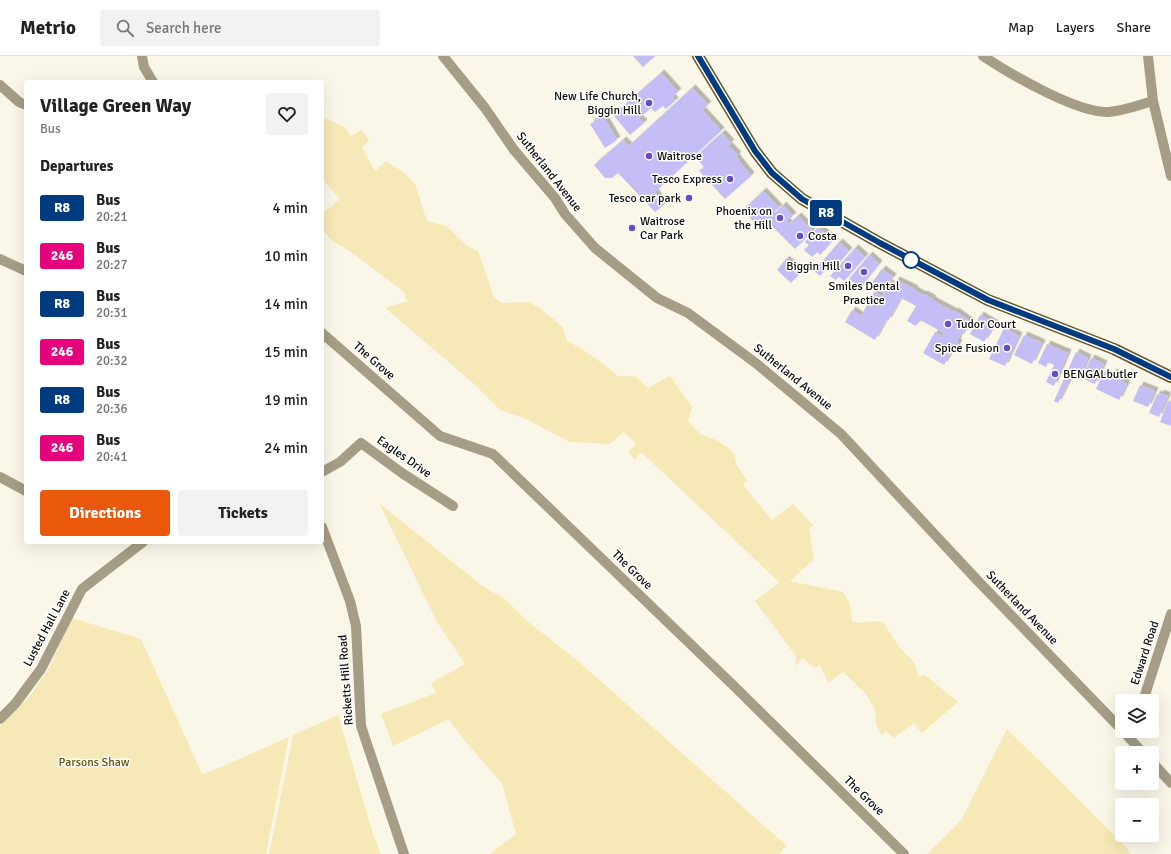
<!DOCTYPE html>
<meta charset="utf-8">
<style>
:root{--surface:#fff;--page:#f2f2f2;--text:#222;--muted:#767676;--line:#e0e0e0;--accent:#ea580c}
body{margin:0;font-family:Signika,sans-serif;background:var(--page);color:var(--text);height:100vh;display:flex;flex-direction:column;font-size:15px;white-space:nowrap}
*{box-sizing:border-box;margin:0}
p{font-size:13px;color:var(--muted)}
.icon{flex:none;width:22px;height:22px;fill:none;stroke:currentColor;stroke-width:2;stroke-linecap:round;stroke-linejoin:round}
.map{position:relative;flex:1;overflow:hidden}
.details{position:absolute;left:24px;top:24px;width:300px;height:464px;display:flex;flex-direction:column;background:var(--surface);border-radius:4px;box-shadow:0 4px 16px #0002}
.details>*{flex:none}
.badge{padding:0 8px;border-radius:3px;font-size:14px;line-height:26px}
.tools{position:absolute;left:1115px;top:638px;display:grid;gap:8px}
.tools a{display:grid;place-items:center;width:44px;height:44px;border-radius:4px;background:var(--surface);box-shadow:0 4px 16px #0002;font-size:20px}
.map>.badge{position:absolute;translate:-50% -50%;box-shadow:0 0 0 2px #fff}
h2{padding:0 16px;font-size:15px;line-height:36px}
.round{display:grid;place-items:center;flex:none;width:42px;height:42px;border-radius:4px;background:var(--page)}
.head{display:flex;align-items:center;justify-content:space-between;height:68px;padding:0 16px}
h1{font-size:19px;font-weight:700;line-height:30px}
.cta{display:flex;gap:8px;margin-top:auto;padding:8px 16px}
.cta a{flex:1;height:46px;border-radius:4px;background:var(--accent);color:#fff;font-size:16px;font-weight:700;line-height:46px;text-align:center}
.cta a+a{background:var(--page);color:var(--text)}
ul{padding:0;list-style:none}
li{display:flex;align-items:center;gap:12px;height:48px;padding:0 16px}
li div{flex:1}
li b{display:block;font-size:15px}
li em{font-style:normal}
li .badge{min-width:44px;font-weight:700;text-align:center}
header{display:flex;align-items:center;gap:24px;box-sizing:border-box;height:56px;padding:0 20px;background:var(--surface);border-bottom:1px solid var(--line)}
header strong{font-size:19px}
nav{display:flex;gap:22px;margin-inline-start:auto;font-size:14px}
.search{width:280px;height:36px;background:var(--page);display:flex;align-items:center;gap:10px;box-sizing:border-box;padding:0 14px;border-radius:4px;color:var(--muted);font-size:15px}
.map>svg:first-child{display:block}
.green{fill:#f7e8b7}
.building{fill:#c4bdf6;filter:url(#shadow)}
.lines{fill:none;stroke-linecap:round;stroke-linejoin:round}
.street{stroke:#a59d85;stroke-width:10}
.primary{stroke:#625526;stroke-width:12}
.line-casing{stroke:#fff;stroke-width:9}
.line{stroke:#003b80;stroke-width:6}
.poi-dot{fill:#694bc4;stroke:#fff;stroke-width:1.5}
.stop-dot{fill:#fff;stroke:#003b80;stroke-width:2}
.labels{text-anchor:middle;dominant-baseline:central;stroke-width:3;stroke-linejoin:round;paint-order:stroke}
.poi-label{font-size:12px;fill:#0e0d08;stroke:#fff;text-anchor:end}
.street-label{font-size:12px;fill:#0e0d08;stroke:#fff}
.park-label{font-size:12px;fill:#65530a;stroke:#fff}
</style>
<header>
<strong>Metrio</strong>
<div class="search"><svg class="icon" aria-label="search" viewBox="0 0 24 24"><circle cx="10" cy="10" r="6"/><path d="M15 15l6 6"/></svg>Search here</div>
<nav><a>Map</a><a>Layers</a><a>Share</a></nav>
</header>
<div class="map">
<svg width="1171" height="798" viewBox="0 0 1171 798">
<defs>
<filter id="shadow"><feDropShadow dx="3.5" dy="-3.5" stdDeviation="0" flood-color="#0004"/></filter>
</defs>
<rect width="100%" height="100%" fill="#fbf7e8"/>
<!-- green -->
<path class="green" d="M322 61 345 71 351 80 362 74 369 84 362 92 375 115 386 105 403 116 415 128 427 165 446 170 467 190 478 195 494 241 501 247 529 246 541 253 563 271 567 285C586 295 602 306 618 320H635L648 332 670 320 692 351 688 365 700 378 716 384 727 391 734 397 736 408 747 424 743 429 772 464 793 448 814 470 809 472 814 503 790 525 843 536 850 548 852 565 858 567 872 565 883 566 899 591 915 607 918 620 925 619 958 646 922 677 914 667 894 682 886 675 882 680 876 668 875 654 866 638 843 616 828 627 820 609 814 612 803 602 795 610 796 600 755 545 779 526 641 396 635 404 628 396 636 388 624 376 610 388 570 386 526 363 500 354 473 327 385 252 407 245 403 235 351 196 334 186 322 174V158L340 143 322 123Z
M379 447 481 529 506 544 527 565 579 606 787 790 779 798H489L516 778 502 728 460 679 449 663 393 690 381 658 436 637 431 627 465 608 437 566Z
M72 562 141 583 202 718 221 711 289 681 266 798H0V670L30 640 49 612Z
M338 659 373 778 381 798H269L293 679Z
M1007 673 1122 787 1131 798H927L962 763Z"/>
<!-- building -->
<path class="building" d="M633 0H655L643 11Z
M661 17 678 36 672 41 675 45 666 53 663 50 655 56 651 52 639 62 644 67 630 79 613 59Z
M692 32 708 49 702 54 721 75 655 136 664 149 655 156 618 117 612 122H605L594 109 623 84 629 90Z
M603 60 617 84 605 92 590 68Z
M722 77 731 87 728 89 738 99 736 101 751 120 725 143 699 115 704 111 695 101Z
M763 135 779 152 771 158 772 160 783 149 793 160 786 165 789 168 798 160 813 175 795 193 767 165 759 172 743 154Z
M818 171 833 184 820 199 817 196 812 201 804 194 809 189 805 186Z
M839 186 849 195 831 216 827 212 820 220 814 215Z
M855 192 865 201 844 225 839 221 836 224 830 220Z
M869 199 879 208 860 232 849 223Z
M786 203 800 217 791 227 777 214Z
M882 213 893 221 882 236 871 228Z
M896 224 915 233 914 234 923 239 924 238 933 243 932 244 954 256 955 255 971 266 964 278 962 276 957 286 959 287 954 297 952 295 944 309 923 297 935 276 942 280 944 277 920 264 916 270 907 265 916 250 901 242 888 265 886 264 875 284 845 266 852 254 861 260 874 236 882 240 889 227 893 230Z
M980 259 995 268 984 286 970 278Z
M1004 272 1019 280 1005 310 989 303Z
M1024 279 1042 287 1032 308 1014 299Z
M1047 288 1068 297 1054 330 1046 326 1054 309 1048 306 1046 311 1038 307Z
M1076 296 1088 302 1079 323 1072 319 1058 347 1054 345Z
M1091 302 1104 308 1095 328 1082 322Z
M1104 316 1111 320 1113 316 1122 320 1120 324 1127 328 1119 344 1096 333Z
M1140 329 1155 335 1148 351 1133 345Z
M1160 337 1168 340 1159 361 1149 357 1157 338 1160 339Z
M1168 345 1171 346V370L1160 366Z"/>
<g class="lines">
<!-- street -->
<path class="street" d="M142 0 144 11 153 26
M443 0 485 52 514 94 555 142 565 158 595 192 657 242 688 257 757 308 841 378 978 525 1122 674
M983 0C1010 18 1077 57 1108 56 1123 55 1139 49 1153 45
M1148 0 1153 45 1171 120
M0 29 19 46 26 49
M0 203 26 215
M322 277 440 380 493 398 735 631 904 798
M322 416 340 406 361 387 402 417 453 450
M0 421 26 435
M322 471 350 545 356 570 361 670 404 798
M1143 645 1171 558
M0 663 15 648 41 613 82 533 143 486
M1123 675 1143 697
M1152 706 1171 727"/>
<!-- primary -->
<path class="primary" d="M698 0 755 95 772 117 802 143 880 187 988 244 1114 293 1171 321"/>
</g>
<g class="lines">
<defs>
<path id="line" d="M698 0 755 95 772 117 802 143 880 187 988 244 1114 293 1171 321"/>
</defs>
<!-- line casing -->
<use href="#line" class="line-casing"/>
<!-- line -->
<use href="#line" class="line"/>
</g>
<!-- markers -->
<g class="poi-dot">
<circle cx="649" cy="47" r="4"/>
<circle cx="649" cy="100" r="4"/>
<circle cx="730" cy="123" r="4"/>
<circle cx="689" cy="142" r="4"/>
<circle cx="780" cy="162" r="4"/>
<circle cx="632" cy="172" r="4"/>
<circle cx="800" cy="180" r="4"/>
<circle cx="848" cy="210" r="4"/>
<circle cx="864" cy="216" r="4"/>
<circle cx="948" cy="268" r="4"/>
<circle cx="1007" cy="292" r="4"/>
<circle cx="1055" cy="318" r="4"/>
</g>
<circle class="stop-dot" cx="911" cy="204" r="8"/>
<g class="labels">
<!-- poi labels -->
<g class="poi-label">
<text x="641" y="40">New Life Church,<tspan x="641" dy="14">Biggin Hill</tspan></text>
<text x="657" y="100" text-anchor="start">Waitrose</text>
<text x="722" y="123">Tesco Express</text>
<text x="681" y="142">Tesco car park</text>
<text x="772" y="155">Phoenix on<tspan x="772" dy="14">the Hill</tspan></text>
<text x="640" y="165" text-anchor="start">Waitrose<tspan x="640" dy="14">Car Park</tspan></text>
<text x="808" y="180" text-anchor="start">Costa</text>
<text x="840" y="210">Biggin Hill</text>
<text x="864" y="230" text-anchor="middle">Smiles Dental<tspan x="864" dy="14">Practice</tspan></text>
<text x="956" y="268" text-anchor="start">Tudor Court</text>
<text x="999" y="292">Spice Fusion</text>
<text x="1063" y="318" text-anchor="start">BENGALbutler</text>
</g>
<!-- street labels -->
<g class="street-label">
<text transform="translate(549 116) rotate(52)">Sutherland Avenue</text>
<text transform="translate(374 305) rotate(41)">The Grove</text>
<text transform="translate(793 321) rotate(39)">Sutherland Avenue</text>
<text transform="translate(404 401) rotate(35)">Eagles Drive</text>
<text transform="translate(632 514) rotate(44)">The Grove</text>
<text transform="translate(1022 552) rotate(46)">Sutherland Avenue</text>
<text transform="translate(47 572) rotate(-62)">Lusted Hall Lane</text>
<text transform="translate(1145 597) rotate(-72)">Edward Road</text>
<text transform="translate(346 624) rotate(-94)">Ricketts Hill Road</text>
<text transform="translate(864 740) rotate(44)">The Grove</text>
</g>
<!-- park labels -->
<g class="park-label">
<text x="94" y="706">Parsons Shaw</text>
</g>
</g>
</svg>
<div class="tools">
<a><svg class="icon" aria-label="layers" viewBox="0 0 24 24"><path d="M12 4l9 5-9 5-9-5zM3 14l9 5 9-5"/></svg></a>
<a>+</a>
<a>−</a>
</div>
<b class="badge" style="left:826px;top:157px;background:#003b80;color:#fff">R8</b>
<section class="details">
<div class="head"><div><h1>Village Green Way</h1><p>Bus</p></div><a class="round"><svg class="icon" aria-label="heart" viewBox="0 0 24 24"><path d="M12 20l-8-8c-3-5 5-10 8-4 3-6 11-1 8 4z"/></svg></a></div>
<h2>Departures</h2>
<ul>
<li><span class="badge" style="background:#003b80;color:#fff">R8</span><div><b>Bus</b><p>20:21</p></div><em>4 min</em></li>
<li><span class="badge" style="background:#e6007e;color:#fff">246</span><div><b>Bus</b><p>20:27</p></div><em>10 min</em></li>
<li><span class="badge" style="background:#003b80;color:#fff">R8</span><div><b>Bus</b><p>20:31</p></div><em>14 min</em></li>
<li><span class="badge" style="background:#e6007e;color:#fff">246</span><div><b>Bus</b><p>20:32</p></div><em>15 min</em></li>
<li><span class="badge" style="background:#003b80;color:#fff">R8</span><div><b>Bus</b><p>20:36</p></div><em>19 min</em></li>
<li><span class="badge" style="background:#e6007e;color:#fff">246</span><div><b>Bus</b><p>20:41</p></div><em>24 min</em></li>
</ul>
<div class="cta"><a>Directions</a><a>Tickets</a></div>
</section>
</div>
